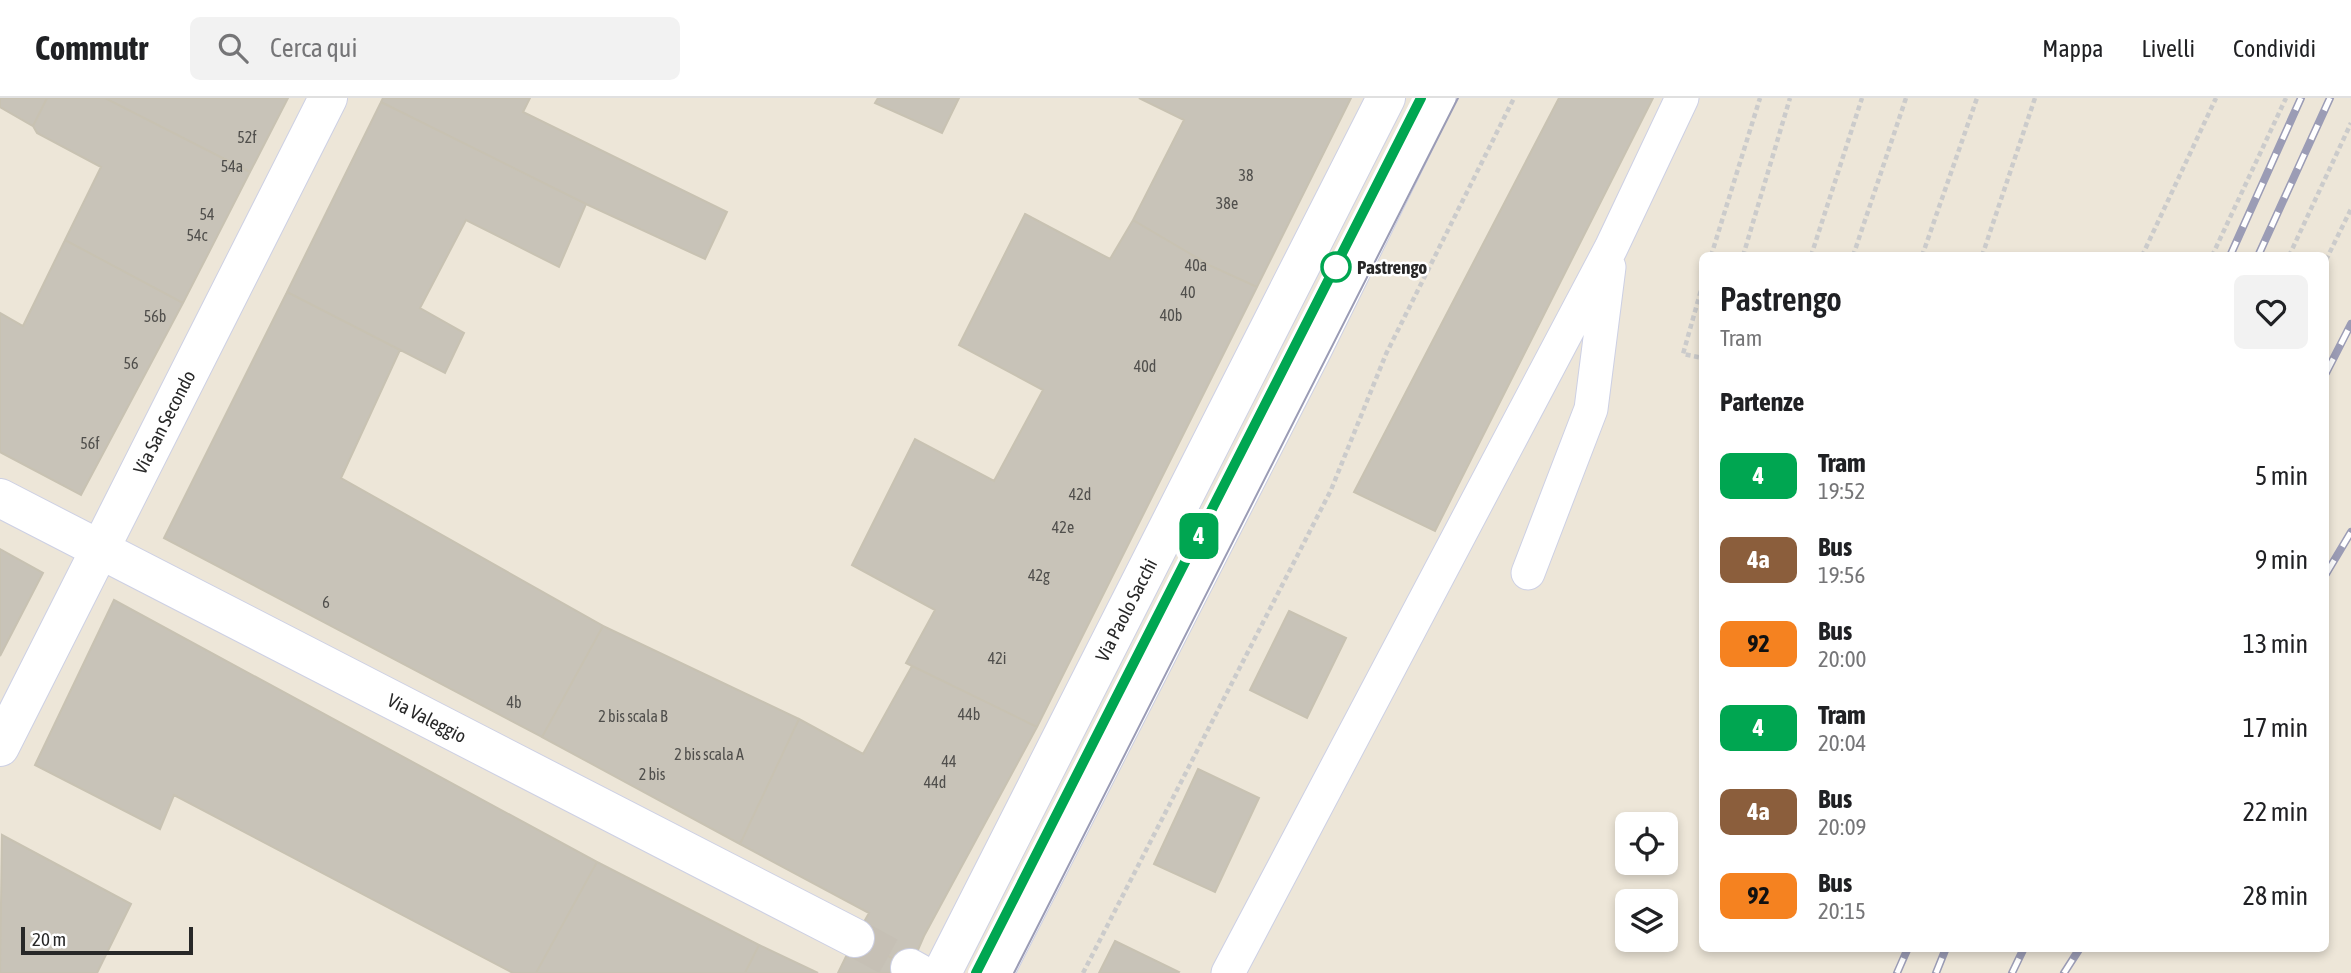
<!DOCTYPE html>
<html lang="it">
<style>
:root{--surface:#fff;--page:#f2f2f2;--text:#202124;--muted:#757577;--line:#e0e0e0}
body{margin:0;font-family:"Asap Condensed",sans-serif;background:var(--page);color:var(--text);height:100vh;display:flex;flex-direction:column;font-size:26px;white-space:nowrap}
*{box-sizing:border-box;margin:0}
p{font-size:23px;color:var(--muted)}
.icon{flex:none;width:38px;height:38px;fill:none;stroke:currentColor;stroke-width:2;stroke-linecap:round;stroke-linejoin:round}
.map{position:relative;flex:1;overflow:hidden}
.drawer{position:absolute;left:1699px;top:154px;width:630px;height:700px;display:flex;flex-direction:column;background:var(--surface);border-radius:10px;box-shadow:0 4px 10px #0003}
.drawer>*{flex:none}
.badge{padding:0 14px;border-radius:10px;font-size:24px;line-height:46px}
.tools{position:absolute;left:1615px;top:714px;display:grid;gap:14px}
.tools a{display:grid;place-items:center;width:63px;height:63px;border-radius:10px;background:var(--surface);box-shadow:0 4px 10px #0003;font-size:35px}
.scale{position:absolute;left:21px;bottom:18px;width:172px;box-sizing:border-box;padding-left:7px;border:4px solid #282828;border-top:0;font-size:19px;line-height:24px;white-space:nowrap;color:#282828;-webkit-text-stroke:5px #fff;paint-order:stroke}
.map>.badge{position:absolute;translate:-50% -50%;box-shadow:0 0 0 4px #fff}
h2{padding:0 21px;font-size:26px;line-height:63px}
.round{display:grid;place-items:center;flex:none;width:74px;height:74px;border-radius:10px;background:var(--page)}
.overview{display:flex;align-items:center;justify-content:space-between;height:119px;padding:0 21px}
h1{font-size:33px;font-weight:600;line-height:52px}
ul{padding:0;list-style:none}
li{display:flex;align-items:center;gap:21px;height:84px;padding:0 21px}
li div{flex:1}
li b{display:block;font-size:26px}
li em{font-style:normal}
li .badge{min-width:77px;font-weight:700;text-align:center}
header{display:flex;align-items:center;gap:42px;box-sizing:border-box;height:98px;padding:0 35px;background:var(--surface);border-bottom:2px solid var(--line)}
header strong{font-size:33px}
nav{display:flex;gap:38px;margin-inline-start:auto;font-size:24px}
.search{width:490px;height:63px;background:var(--page);display:flex;align-items:center;gap:18px;box-sizing:border-box;padding:0 24px;border-radius:10px;color:var(--muted);font-size:26px}
.map>svg:first-child{display:block}
.building{fill:#c8c3b8;stroke:#c8c2b2;stroke-width:2}
.lines{fill:none;stroke-linecap:round;stroke-linejoin:round}
.street-tunnel{stroke:#c6c0b5;stroke-width:38;stroke-dasharray:38 19;stroke-linecap:butt}
.lane-casing{stroke:#cdd0e4;stroke-width:35}
.street-casing{stroke:#cdd0e4;stroke-width:40}
.secondary-casing{stroke:#cdd0e4;stroke-width:40}
.path{stroke:#cbcbcb;stroke-width:4.5;stroke-dasharray:5 3.5;stroke-linecap:butt}
.lane{stroke:#fff;stroke-width:33}
.street{stroke:#fff;stroke-width:38}
.secondary{stroke:#fff;stroke-width:38}
.tram{stroke:#9b9cb5;stroke-width:2}
.rail-casing{stroke:#9b9cb5;stroke-width:8}
.rail{stroke:#fff;stroke-width:5;stroke-dasharray:16;stroke-linecap:butt}
.line-casing{stroke:#fff;stroke-width:16}
.line{stroke:#00a651;stroke-width:10}
.stop-dot{fill:#fff;stroke:#00a651;stroke-width:3.5}
.labels{text-anchor:middle;dominant-baseline:central;stroke-width:5;stroke-linejoin:round;paint-order:stroke}
.number-label{font-size:16px;fill:#504f4c}
.stop-label{font-size:19px;font-weight:bold;fill:#282828;stroke:#fff;text-anchor:start}
.street-label{font-size:19px;fill:#282828;stroke:#fff}
</style>
<header>
<strong>Commutr</strong>
<div class="search"><svg class="icon" aria-label="search" viewBox="0 0 24 24"><circle cx="10" cy="10" r="6"/><path d="M15 15l6 6"/></svg>Cerca qui</div>
<nav><a>Mappa</a><a>Livelli</a><a>Condividi</a></nav>
</header>
<div class="map">
<svg width="2351" height="875" viewBox="0 0 2351 875">
<rect width="100%" height="100%" fill="#ede6d8"/>
<!-- building -->
<path class="building" d="M0 0H47L33 28 0 9Z
M47 0H105L250 74 183 205 65 142 101 69 37 35 33 28Z
M105 0H288L250 74Z
M383 0H530L523 14 727 114 705 161 586 106 381 4Z
M878 0H959L942 35 875 5Z
M1139 0H1351L1257 189 1211 168 1133 122 1184 22Z
M1559 0H1653L1435 433 1354 394Z
M381 4 586 106 559 169 466 122 420 210 464 235 445 275 287 194Z
M1025 116 1110 161 1133 122 1211 168 1257 189 1037 629 906 565 935 512 852 467 915 341 994 383 1043 292 959 247Z
M65 142 183 205 81 397 0 354V215L23 228Z
M287 194 400 252 341 380 603 528 542 639 164 440Z
M0 451 43 475 0 558Z
M114 502 597 764 536 875H513L174 697 160 731 35 667Z
M1289 513 1346 540 1307 620 1250 592Z
M603 528 799 621 740 746 542 639Z
M912 568 1037 629 924 838 910 870 855 840 869 815 740 746 799 621 863 656Z
M1198 671 1259 700 1215 794 1154 766Z
M2 737 131 806 97 875H0Z
M597 764 759 847 745 875H536Z
M855 840 910 870 908 875H838Z
M1115 843 1179 874 1178 875H1099Z
M759 847 818 875H745Z"/>
<g class="lines">
<!-- street-tunnel -->
<path class="street-tunnel" d="M855 840 910 870"/>
<defs>
<path id="lane" d="M1528 475 1591 311 1609 169
M997 875 1316 250 1439 0
M1228 875 1611 150 1682 0"/>
<path id="street" d="M0 400 855 840
M0 649 328 0
M910 870 919 875"/>
<path id="secondary" d="M942 875 1386 0"/>
</defs>
<!-- lane casing -->
<use href="#lane" class="lane-casing"/>
<!-- street casing -->
<use href="#street" class="street-casing"/>
<!-- secondary casing -->
<use href="#secondary" class="secondary-casing"/>
<!-- path -->
<path class="path" d="M1711 158 1760 0
M1743 158 1790 0
M1811 158 1862 0
M1853 158 1906 0
M1922 158 1977 0
M1982 158 2035 0
M2142 158 2216 0
M2212 158 2286 0
M2289 158 2351 25
M2326 162 2351 111
M1703 185 1683 256 1703 260
M1083 875 1331 392 1386 256 1514 0"/>
<!-- lane -->
<use href="#lane" class="lane"/>
<!-- street -->
<use href="#street" class="street"/>
<!-- secondary -->
<use href="#secondary" class="secondary"/>
<!-- tram -->
<path class="tram" d="M976 875 1421 0
M1014 875 1458 0"/>
<defs>
<path id="rail" d="M2230 158 2301 0
M2258 158 2330 0
M2326 275 2351 226
M2326 476 2351 434
M1897 875 1908 850
M1936 875 1946 850
M2012 875 2024 850
M2064 875 2080 850"/>
</defs>
<!-- rail casing -->
<use href="#rail" class="rail-casing"/>
<!-- rail -->
<use href="#rail" class="rail"/>
</g>
<g class="lines">
<defs>
<path id="line" d="M976 875 1421 0"/>
</defs>
<!-- line casing -->
<use href="#line" class="line-casing"/>
<!-- line -->
<use href="#line" class="line"/>
</g>
<!-- markers -->
<circle class="stop-dot" cx="1336" cy="169" r="14"/>
<g class="labels">
<!-- number labels -->
<g class="number-label">
<text x="247" y="39">52f</text>
<text x="232" y="68">54a</text>
<text x="1246" y="77">38</text>
<text x="1227" y="105">38e</text>
<text x="207" y="116">54</text>
<text x="197" y="137">54c</text>
<text x="1196" y="167">40a</text>
<text x="1188" y="194">40</text>
<text x="1171" y="217">40b</text>
<text x="155" y="218">56b</text>
<text x="131" y="265">56</text>
<text x="1145" y="268">40d</text>
<text x="90" y="345">56f</text>
<text x="1080" y="396">42d</text>
<text x="1063" y="429">42e</text>
<text x="1039" y="477">42g</text>
<text x="326" y="504">6</text>
<text x="997" y="560">42i</text>
<text x="514" y="604">4b</text>
<text x="969" y="616">44b</text>
<text x="633" y="618">2 bis scala B</text>
<text x="709" y="656">2 bis scala A</text>
<text x="949" y="663">44</text>
<text x="652" y="676">2 bis</text>
<text x="935" y="684">44d</text>
</g>
<!-- stop labels -->
<g class="stop-label">
<text x="1357" y="169">Pastrengo</text>
</g>
<!-- street labels -->
<g class="street-label">
<text transform="translate(164 324) rotate(-63)">Via San Secondo</text>
<text transform="translate(1126 512) rotate(-63)">Via Paolo Sacchi</text>
<text transform="translate(427 620) rotate(27)">Via Valeggio</text>
</g>
</g>
</svg>
<div class="tools">
<a><svg class="icon" aria-label="locate" viewBox="0 0 24 24"><circle cx="12" cy="12" r="6"/><path d="M12 2v4M12 18v4M2 12h4M18 12h4"/></svg></a>
<a><svg class="icon" aria-label="layers" viewBox="0 0 24 24"><path d="M12 4l9 5-9 5-9-5zM3 14l9 5 9-5"/></svg></a>
</div>
<div class="scale">20 m</div>
<b class="badge" style="left:1199px;top:438px;background:#00a651;color:#fff">4</b>
<section class="drawer">
<div class="overview"><div><h1>Pastrengo</h1><p>Tram</p></div><a class="round"><svg class="icon" aria-label="heart" viewBox="0 0 24 24"><path d="M12 20l-8-8c-3-5 5-10 8-4 3-6 11-1 8 4z"/></svg></a></div>
<h2>Partenze</h2>
<ul>
<li><span class="badge" style="background:#00a651;color:#fff">4</span><div><b>Tram</b><p>19:52</p></div><em>5 min</em></li>
<li><span class="badge" style="background:#8b5e3c;color:#fff">4a</span><div><b>Bus</b><p>19:56</p></div><em>9 min</em></li>
<li><span class="badge" style="background:#f58220;color:#111">92</span><div><b>Bus</b><p>20:00</p></div><em>13 min</em></li>
<li><span class="badge" style="background:#00a651;color:#fff">4</span><div><b>Tram</b><p>20:04</p></div><em>17 min</em></li>
<li><span class="badge" style="background:#8b5e3c;color:#fff">4a</span><div><b>Bus</b><p>20:09</p></div><em>22 min</em></li>
<li><span class="badge" style="background:#f58220;color:#111">92</span><div><b>Bus</b><p>20:15</p></div><em>28 min</em></li>
</ul>
</section>
</div>
